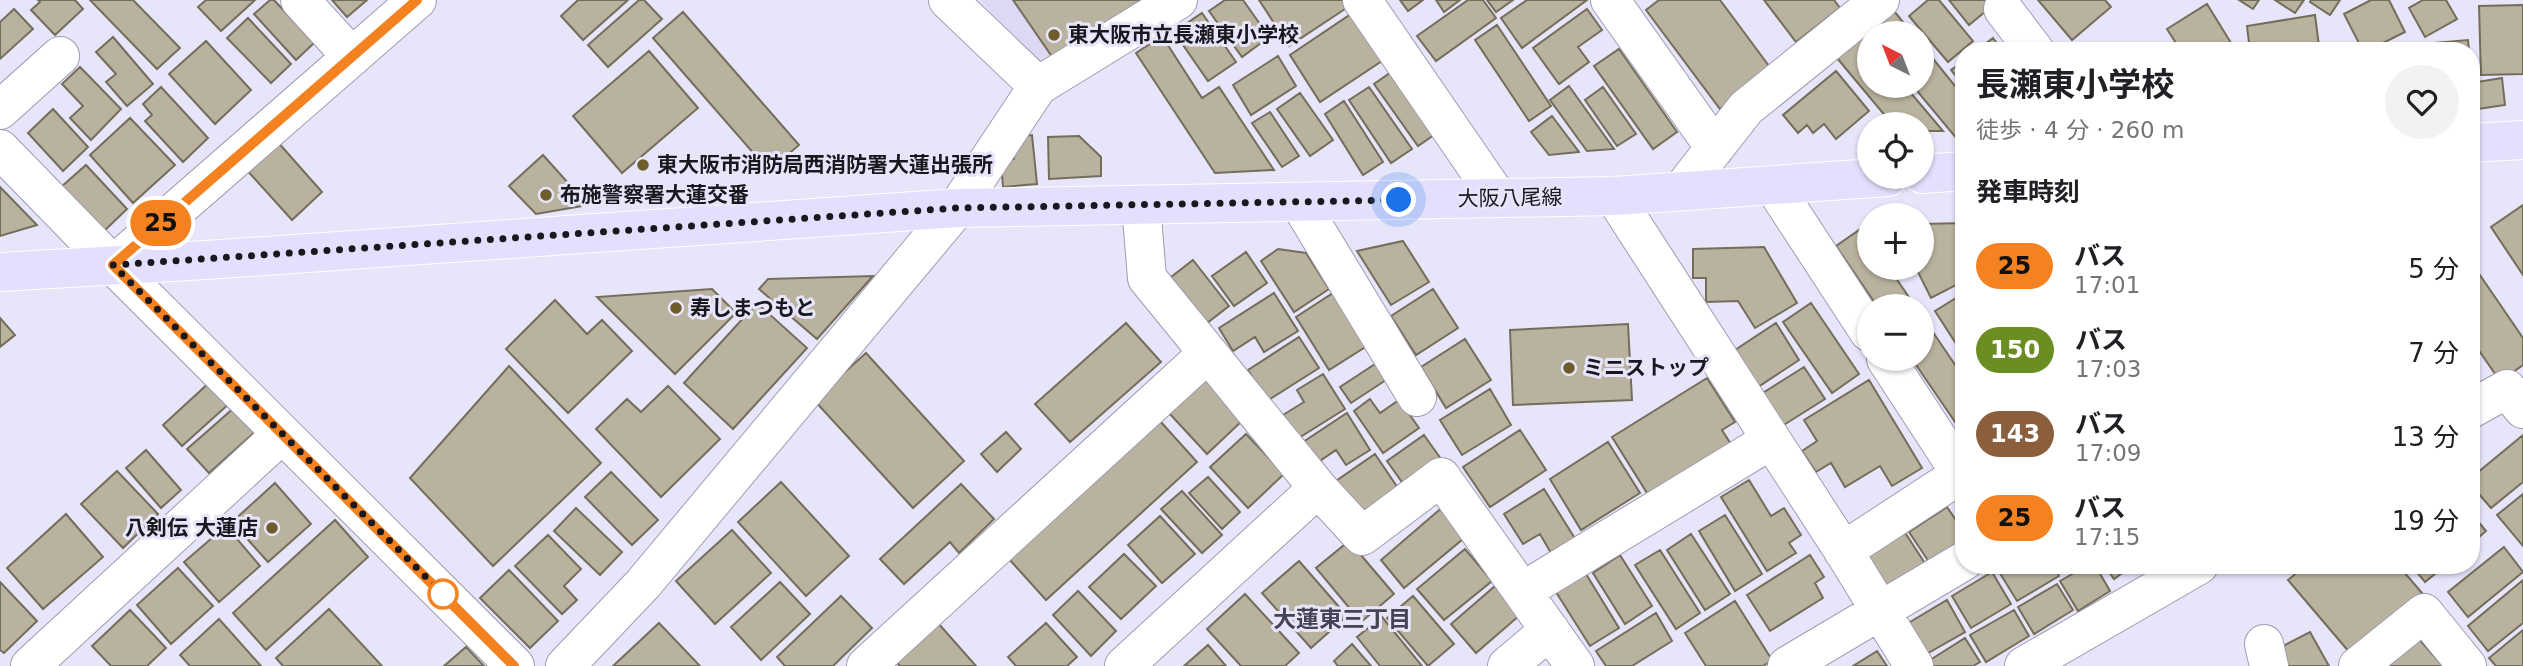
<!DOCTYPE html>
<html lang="ja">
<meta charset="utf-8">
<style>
:root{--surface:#fff;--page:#f2f2f2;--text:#202124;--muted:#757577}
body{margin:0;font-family:"DejaVu Sans","Noto Sans JP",sans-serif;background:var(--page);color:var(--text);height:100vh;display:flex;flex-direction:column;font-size:26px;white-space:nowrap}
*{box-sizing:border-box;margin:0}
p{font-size:23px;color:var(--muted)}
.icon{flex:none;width:38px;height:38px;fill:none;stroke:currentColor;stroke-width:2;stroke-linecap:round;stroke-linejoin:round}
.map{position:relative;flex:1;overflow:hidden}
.side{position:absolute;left:1955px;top:42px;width:525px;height:532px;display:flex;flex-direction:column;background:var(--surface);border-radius:28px;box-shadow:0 2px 5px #0004}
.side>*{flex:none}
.badge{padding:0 14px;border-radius:23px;font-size:24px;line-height:46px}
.needle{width:46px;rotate:318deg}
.fabs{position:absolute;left:1857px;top:21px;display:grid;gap:14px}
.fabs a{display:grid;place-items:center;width:77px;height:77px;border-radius:50%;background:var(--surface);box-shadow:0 2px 5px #0004;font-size:35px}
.you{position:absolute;width:35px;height:35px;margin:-18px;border:5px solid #fff;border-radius:50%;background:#1a73e8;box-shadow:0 0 0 10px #1a73e833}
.map>.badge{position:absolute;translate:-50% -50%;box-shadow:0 0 0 4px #fff}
h2{padding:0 21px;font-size:26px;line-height:63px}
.round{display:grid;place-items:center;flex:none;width:74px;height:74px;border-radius:37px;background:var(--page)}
.headline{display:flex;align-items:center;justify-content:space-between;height:119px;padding:0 21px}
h1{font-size:33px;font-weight:700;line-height:52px}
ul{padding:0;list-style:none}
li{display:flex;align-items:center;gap:21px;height:84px;padding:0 21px}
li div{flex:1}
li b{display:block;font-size:26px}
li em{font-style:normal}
li .badge{min-width:77px;font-weight:700;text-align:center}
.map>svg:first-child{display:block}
.built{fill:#ddd9f5}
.building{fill:#b9b29e;stroke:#746d5b;stroke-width:2}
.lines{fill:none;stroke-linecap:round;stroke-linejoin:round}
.minor-casing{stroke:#9e9cb0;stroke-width:40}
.major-casing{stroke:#fff;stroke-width:40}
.minor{stroke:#fff;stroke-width:38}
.major{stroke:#e3dffd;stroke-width:38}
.line-casing{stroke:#fff;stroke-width:16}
.line{stroke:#f58220;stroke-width:10}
.walk{stroke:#18181f;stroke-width:7;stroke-dasharray:0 12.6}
.poi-dot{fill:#6e5c2a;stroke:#e7e5fa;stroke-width:2.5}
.stop-dot{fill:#fff;stroke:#f58220;stroke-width:3.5}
.labels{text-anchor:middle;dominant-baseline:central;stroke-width:6;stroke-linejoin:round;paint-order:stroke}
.poi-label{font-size:21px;font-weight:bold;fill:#18181f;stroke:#e7e5fa;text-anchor:start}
.street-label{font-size:21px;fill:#18181f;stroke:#e7e5fa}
.neighbourhood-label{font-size:23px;font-weight:bold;fill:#454354;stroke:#e7e5fa}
</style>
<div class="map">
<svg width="2523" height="666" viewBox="0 0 2523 666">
<rect width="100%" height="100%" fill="#e7e5fa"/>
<!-- built -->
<path class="built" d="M980 0H1147L1045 71Z"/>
<!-- building -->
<path class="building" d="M38 0H75L83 9 55 35 31 10 40 2Z
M90 0H133L180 48 157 69Z
M206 0H255L221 31 198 7Z
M270 0H274L314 43 296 60 254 14Z
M332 0H367L347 17Z
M578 0H628L583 40 561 16Z
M639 0H644L662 19 608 67 588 45Z
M1013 0H1143L1055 61Z
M1225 0H1243L1269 37 1242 57 1209 11Z
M1259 0H1344L1348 7 1289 46Z
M1400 0H1423L1408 11Z
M1436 0H1460L1444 12Z
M1468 0H1483L1496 18 1436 61 1417 36Z
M1487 0H1513L1496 12Z
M1527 0H1587L1522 48 1501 18Z
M1659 0H1720L1772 70 1720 109 1646 10Z
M1764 0H1834L1840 8 1796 42Z
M1928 0H1939L1973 41 1948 62 1909 16Z
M1949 0H1988L1992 6 1969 25Z
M2038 0H2105L2111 7 2072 40Z
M2239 0H2259L2253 9Z
M2275 0H2304L2295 13Z
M2311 0H2340L2330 15 2310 2Z
M2371 0H2389L2405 32 2367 51H2363L2344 14Z
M2423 0H2446L2457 19 2425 37 2409 8Z
M2207 4 2236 51H2181L2167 29Z
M2523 5V74L2481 75 2479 6Z
M14 9 33 29 0 59V22Z
M1587 9 1602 30 1578 47 1589 62 1559 84 1533 48Z
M1894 11 1912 33H1871L1869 32Z
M683 12 799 145 769 171 653 38Z
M1202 13 1236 62 1208 81 1174 32Z
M1351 14 1382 61 1320 102 1290 55Z
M2315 15 2319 46 2286 51H2250L2247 26Z
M248 18 291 64 271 83 227 38Z
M1497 25 1551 106 1529 121 1475 40Z
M1864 35 1869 41V86H1905L1943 131H1922V124H1892L1837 58Z
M1162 36 1202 98 1219 87 1274 170 1215 173 1136 53Z
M113 37 153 84 127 106 106 82 116 74 96 52Z
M1993 38 2003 51H1976Z
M2468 40 2469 51H2413L2412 45Z
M206 41 251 90 215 124 169 74Z
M1922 45 1964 97V138L1957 139 1913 86H1922Z
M1619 49 1677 132 1653 149 1594 66Z
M649 51 698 108 622 173 573 116Z
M1278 56 1296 86 1251 115 1233 85Z
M1964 61V86L1951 70Z
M80 67 121 109 91 140 70 118 83 106 62 84Z
M1397 68 1441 130 1418 146 1374 84Z
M1836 71 1869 111 1836 139 1824 124 1813 133 1807 125 1798 133 1783 115Z
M2502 78 2505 105 2471 110V83Z
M1569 86 1614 149 1587 151 1550 100Z
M161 87 208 138 183 162 145 121 152 115 143 104Z
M1369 87 1412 149 1391 163 1349 100Z
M1603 87 1636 134 1617 146 1585 100Z
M1300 93 1333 140 1310 156 1277 109Z
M1344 101 1383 162 1363 175 1325 114Z
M53 109 88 147 63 171 28 133Z
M1270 112 1299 156 1282 167 1252 123Z
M1552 116 1579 152 1549 155 1531 132Z
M130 118 175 165 133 203 90 155Z
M1032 135 1037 184 1003 187 1001 161 1014 159 1012 137Z
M1079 136 1101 157V176L1049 179 1048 137Z
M276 140 322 192 292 220 245 168Z
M543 155 588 205 536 214 509 186Z
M86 165 127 209 103 232 61 187Z
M0 187 37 225 0 236Z
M2523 205V275L2491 227Z
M1964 223V281L1931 298 1916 268H1922V224Z
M1862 228 1869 239V268H1889L1915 306H1877L1836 246Z
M1403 241 1429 282 1391 305 1357 251Z
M1764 247 1797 303 1755 328 1738 301 1706 302V278H1693V249Z
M1278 249 1306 253 1329 289 1294 312 1261 261Z
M1246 252 1267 283 1234 306 1212 276Z
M1193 260 1229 306 1202 327 1166 281Z
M2471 262 2523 338V365L2500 381 2471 339Z
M873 276 817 339 759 289 768 279Z
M712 289 736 313 675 374 597 297Z
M1433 289 1458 328 1416 355 1391 316Z
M1274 293 1298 331 1264 352 1255 337 1233 351 1219 328Z
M1333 293 1367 346 1329 370 1296 317Z
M1964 293V356L1935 311Z
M555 300 587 334 602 320 632 351 568 413 506 349Z
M757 303 807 348 733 429 684 383Z
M1811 303 1859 374 1832 393 1783 322Z
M1922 316 1964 378V435L1912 359H1922Z
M0 318 15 335 0 347Z
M1126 323 1161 362 1070 442 1035 404Z
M1776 323 1799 360 1755 389 1732 352Z
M1628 324 1632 400 1513 405 1510 330Z
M1299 337 1319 368 1267 401 1248 370Z
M1465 339 1491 380 1446 408 1421 367Z
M866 353 964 461 913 508 814 400Z
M1378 362 1389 378 1351 403 1340 387Z
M509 366 601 463 493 566 410 478Z
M1804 367 1825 399 1779 428 1758 396Z
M1323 374 1345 409 1297 439 1283 415 1304 402 1297 390Z
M1707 378 1735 422 1722 430 1734 449 1652 501 1612 437Z
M1205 379 1243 420 1207 454 1169 413Z
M1869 380 1922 468 1892 486 1880 466 1845 487 1831 463 1816 472 1802 451 1817 441 1804 420Z
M211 381 231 402 182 446 163 425Z
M668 386 720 439 661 497 596 429 627 399 641 412Z
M1490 389 1511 425 1462 455 1440 420Z
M1370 399 1380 413 1399 400 1419 428 1383 453 1354 411Z
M235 407 256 431 209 473 187 449Z
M1347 413 1370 450 1346 465 1336 450 1314 465 1300 444Z
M1160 421 1197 462 1046 600 1009 559Z
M1520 430 1546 470 1490 507 1463 467Z
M1006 432 1021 449 997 472 981 454Z
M1246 434 1284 474 1248 508 1210 467Z
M1424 435 1446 466 1409 492 1387 461Z
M2523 435V482L2491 508 2471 485V478Z
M1608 442 1640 493 1581 530 1550 479Z
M146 450 181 490 161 508 126 468Z
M1375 454 1402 494 1360 522 1333 483Z
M117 471 158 514 123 548 81 504Z
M611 472 658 520 632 545 585 497Z
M1208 477 1240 512 1222 529 1189 493Z
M1749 480 1771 516 1784 508 1801 535 1789 543 1796 553 1767 571 1721 497Z
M781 482 849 556 806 596 738 522Z
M275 483 311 524 268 562 232 522Z
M961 484 994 519 959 553 950 542 904 584 880 559Z
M1544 489 1579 545 1555 560 1540 534 1523 544 1504 514Z
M1182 491 1222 535 1202 553 1161 509Z
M2523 494V546L2497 515Z
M1445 505 1469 534 1404 588 1381 560Z
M1947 507 1964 532V540L1929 562 1909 532Z
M576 508 622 552 600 575 554 531Z
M2471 513 2486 531 2471 544Z
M66 514 103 557 43 609 7 568Z
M1725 515 1762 574 1735 591 1699 531Z
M1160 516 1195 554 1162 583 1128 545Z
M335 520 368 557 266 650 233 613Z
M226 526 260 566 219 602 184 562Z
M732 530 771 573 715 624 676 581Z
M1904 531 1926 565 1884 588 1865 556Z
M1691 534 1730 594 1705 610 1667 550Z
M548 535 581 569 564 586 577 600 562 614 515 566Z
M1349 541 1394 594 1361 622 1316 568Z
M2504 547 2523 572 2468 617 2448 592Z
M1465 549 1492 581 1444 620 1417 589Z
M1660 550 1700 613 1676 629 1635 565Z
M1124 554 1156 586 1121 619 1089 587Z
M1620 555 1652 606 1625 624 1593 573Z
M1810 555 1824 577 1815 583 1823 598 1770 631 1747 595Z
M1299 561 1347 616 1311 648 1262 593Z
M2006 565H2052L2059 576 2017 601 1998 570Z
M2088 565H2095L2110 591 2078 611 2060 581Z
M2104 565H2133L2114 579Z
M2306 565H2398L2422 593 2350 653 2288 580Z
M2411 565H2446L2425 582Z
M178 568 213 606 171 644 137 605Z
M509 570 558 621 530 648 480 598Z
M1992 572 2011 604 1971 628 1952 596Z
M1586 574 1619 628 1590 646 1556 592Z
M2523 580V623L2488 651 2468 626Z
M0 582 37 621 4 653 0 650Z
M780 582 810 614 761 660 731 627Z
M2057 584 2073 610 2034 634 2018 607Z
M1495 586 1520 615 1476 653 1451 624Z
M1078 591 1116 631 1091 656 1053 615Z
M1245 594 1299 653 1285 666H1241L1207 629Z
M841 596 872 628 833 666H785L777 657Z
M1413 596 1454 644 1428 666 1387 618Z
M1947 600 1965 632 1923 656 1905 625Z
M1735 601 1772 660 1763 666H1706L1685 633Z
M329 609 382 666H283L276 658Z
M130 610 166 648 147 666H111L92 646Z
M2014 610 2029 636 1986 662 1970 635Z
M1656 613 1672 641 1632 666H1606L1596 651Z
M1382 617 1422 666H1380L1357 637Z
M219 619 261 666H190L180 655Z
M659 623 700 666H613Z
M938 623 976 666H900L895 661Z
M1046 623 1077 657 1067 666H1016L1008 657Z
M2523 630V666H2496L2489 658Z
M2310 632 2329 666H2286L2277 649Z
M1965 638 1980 662 1973 666H1933L1930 660Z
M2418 638 2442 665 2440 666H2387Z
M1352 644 1371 666H1338L1334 661Z
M1208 645 1226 666H1184Z
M466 647 484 666H444Z
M1877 651 1887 666H1853Z"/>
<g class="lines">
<defs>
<path id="minor" d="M300 0 352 57
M948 0 1038 86
M1362 0 1498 198
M1610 0 1715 148
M2003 9 2035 51
M0 110 60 56
M0 149 113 265 515 666
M1773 185 1869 332
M1681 191 1746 108 1880 0
M1614 196 1846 555 1914 666
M1299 202 1417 397
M1141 205 1147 278 1318 488 1362 536 1441 477 1575 666
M113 265 417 0
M2471 409 2507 389 2523 409
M1843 551 1961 474 1886 359
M1523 591 1771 440
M2264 644 2269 666
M30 666 282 434
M565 666 643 584 957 208 1038 86 1178 0
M866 666 1208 353
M1124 666 1318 488
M1507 666 1550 630
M1787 666 1964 561
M2024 666 2199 565
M2358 666 2424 613 2467 666"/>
<path id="major" d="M2471 143 2523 140
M1922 174 1964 171
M0 272 206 260 957 208 1614 196 1888 177"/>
</defs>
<!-- minor casing -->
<use href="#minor" class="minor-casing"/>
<!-- major casing -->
<use href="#major" class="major-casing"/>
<!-- minor -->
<use href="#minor" class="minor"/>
<!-- major -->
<use href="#major" class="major"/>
</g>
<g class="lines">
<defs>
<path id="line" d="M417 0 113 265 514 666"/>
</defs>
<!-- line casing -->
<use href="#line" class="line-casing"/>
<!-- line -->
<use href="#line" class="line"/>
<!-- walk -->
<path class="walk" d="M443 594 113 265 957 208 1399 200"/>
</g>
<!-- markers -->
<g class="poi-dot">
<circle cx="1054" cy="35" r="7"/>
<circle cx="643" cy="165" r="7"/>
<circle cx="546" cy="195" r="7"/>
<circle cx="676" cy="308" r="7"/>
<circle cx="1569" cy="368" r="7"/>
<circle cx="272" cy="528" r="7"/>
</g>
<circle class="stop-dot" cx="443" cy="594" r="14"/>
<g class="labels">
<!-- poi labels -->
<g class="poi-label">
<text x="1068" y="35">東大阪市立長瀬東小学校</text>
<text x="657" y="165">東大阪市消防局西消防署大蓮出張所</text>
<text x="560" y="195">布施警察署大蓮交番</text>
<text x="690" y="308">寿しまつもと</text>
<text x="1583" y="368">ミニストップ</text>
<text x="258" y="528" text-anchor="end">八剣伝 大蓮店</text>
</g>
<!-- street labels -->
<g class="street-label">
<text transform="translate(1510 198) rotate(-1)">大阪八尾線</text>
</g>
<!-- neighbourhood labels -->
<g class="neighbourhood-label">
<text x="1342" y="619">大蓮東三丁目</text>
</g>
</g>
</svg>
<div class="fabs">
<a><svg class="needle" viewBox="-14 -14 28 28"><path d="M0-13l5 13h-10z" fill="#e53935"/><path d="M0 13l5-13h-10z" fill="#757577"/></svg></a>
<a><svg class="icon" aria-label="locate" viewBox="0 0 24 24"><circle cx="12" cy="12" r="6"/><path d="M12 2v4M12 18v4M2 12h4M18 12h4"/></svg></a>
<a>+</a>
<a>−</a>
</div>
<div class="you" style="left:1399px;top:200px"></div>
<b class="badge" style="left:161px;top:223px;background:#f58220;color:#111">25</b>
<section class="side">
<div class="headline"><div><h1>長瀬東小学校</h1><p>徒歩 · 4 分 · 260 m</p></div><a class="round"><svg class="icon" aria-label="heart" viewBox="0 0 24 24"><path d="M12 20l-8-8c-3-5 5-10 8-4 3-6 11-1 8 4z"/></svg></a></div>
<h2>発車時刻</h2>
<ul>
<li><span class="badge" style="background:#f58220;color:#111">25</span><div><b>バス</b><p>17:01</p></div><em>5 分</em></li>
<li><span class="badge" style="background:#6b8e23;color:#fff">150</span><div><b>バス</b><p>17:03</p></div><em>7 分</em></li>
<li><span class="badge" style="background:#8b5e3c;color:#fff">143</span><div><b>バス</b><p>17:09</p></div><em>13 分</em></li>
<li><span class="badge" style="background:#f58220;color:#111">25</span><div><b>バス</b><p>17:15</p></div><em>19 分</em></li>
</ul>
</section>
</div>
